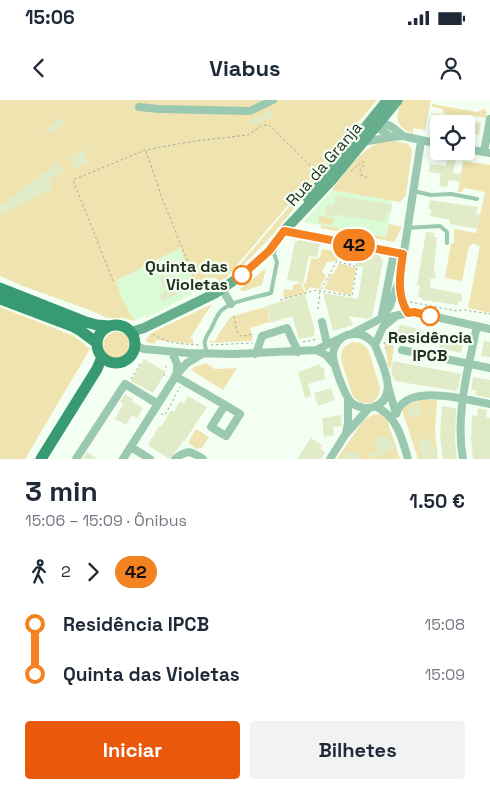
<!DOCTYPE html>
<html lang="pt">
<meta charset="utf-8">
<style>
:root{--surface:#fff;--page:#f2f2f3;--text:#1f2937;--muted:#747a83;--accent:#ea580c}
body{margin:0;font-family:"Space Grotesk",sans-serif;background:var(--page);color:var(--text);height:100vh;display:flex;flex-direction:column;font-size:19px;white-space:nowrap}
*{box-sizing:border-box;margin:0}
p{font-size:16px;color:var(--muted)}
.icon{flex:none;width:28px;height:28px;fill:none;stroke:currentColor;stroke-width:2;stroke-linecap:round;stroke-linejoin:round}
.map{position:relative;height:359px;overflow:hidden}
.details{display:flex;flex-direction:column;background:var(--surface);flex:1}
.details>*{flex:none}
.badge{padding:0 10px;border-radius:16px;font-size:18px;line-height:32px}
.fabs{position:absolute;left:430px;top:15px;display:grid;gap:10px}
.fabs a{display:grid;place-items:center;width:45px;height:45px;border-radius:5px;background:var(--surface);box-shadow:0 2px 8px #0003;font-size:25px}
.map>.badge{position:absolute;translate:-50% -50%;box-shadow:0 0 0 2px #fff}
.legs{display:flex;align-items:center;gap:8px;height:55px;padding:0 25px;font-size:16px}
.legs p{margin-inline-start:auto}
.overview{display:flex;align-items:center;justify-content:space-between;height:85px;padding:0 25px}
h1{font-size:28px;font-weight:600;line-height:38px}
.button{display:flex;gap:10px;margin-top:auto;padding:10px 25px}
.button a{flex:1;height:58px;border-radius:5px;background:var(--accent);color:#fff;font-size:20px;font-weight:600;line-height:58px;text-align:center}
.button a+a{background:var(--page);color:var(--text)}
ul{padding:0 25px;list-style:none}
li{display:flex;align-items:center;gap:18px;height:50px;font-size:19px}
li i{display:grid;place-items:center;width:8px;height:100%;margin:0 6px;background:currentColor}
li i::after{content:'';width:12px;height:12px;margin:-6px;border:4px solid;border-radius:50%;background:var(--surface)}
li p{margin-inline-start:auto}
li:first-child i{background:linear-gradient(#0000 50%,currentColor 0)}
li:last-child i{background:linear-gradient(currentColor 50%,#0000 0)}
.status{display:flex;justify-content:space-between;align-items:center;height:35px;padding:0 25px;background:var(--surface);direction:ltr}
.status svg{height:14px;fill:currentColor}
header{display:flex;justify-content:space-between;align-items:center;height:65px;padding:0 25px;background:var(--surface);font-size:22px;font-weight:600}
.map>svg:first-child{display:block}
.built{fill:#dbfbd6}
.green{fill:#efe3af}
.building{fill:#e2ebc7}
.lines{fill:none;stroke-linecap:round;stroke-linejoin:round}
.path{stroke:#a3ada1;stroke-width:1;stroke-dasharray:2.5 2.5;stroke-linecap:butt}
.service{stroke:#9ac8b1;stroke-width:4}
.minor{stroke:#9ac8b1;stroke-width:8}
.secondary{stroke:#66ae8d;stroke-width:10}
.primary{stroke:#389a73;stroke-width:11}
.line-1-casing{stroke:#fff;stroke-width:11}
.line-1{stroke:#f58220;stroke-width:8}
.stop-1-dot{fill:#fff;stroke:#f58220;stroke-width:2.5}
.labels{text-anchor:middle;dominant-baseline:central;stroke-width:4.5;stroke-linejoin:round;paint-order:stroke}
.street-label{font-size:16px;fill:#262f24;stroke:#f4fff3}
.stop-label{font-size:16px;font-weight:bold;fill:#262f24;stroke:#f4fff3;text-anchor:end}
</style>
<div class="status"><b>15:06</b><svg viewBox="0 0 49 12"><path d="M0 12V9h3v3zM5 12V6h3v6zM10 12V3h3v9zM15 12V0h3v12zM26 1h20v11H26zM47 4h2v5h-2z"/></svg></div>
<header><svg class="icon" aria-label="back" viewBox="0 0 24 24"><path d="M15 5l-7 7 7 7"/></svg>Viabus<svg class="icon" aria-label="person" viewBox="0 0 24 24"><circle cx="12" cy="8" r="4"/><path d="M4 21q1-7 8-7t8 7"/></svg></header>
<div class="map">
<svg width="490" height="359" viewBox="0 0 490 359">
<rect width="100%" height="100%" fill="#f4fff3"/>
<!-- built -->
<path class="built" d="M332 90 392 100 387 137 304 122Z
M180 148 197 191 147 218 145 215 134 221 121 196 116 181Z"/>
<!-- green -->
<path class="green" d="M0 0H377L226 178 219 181 215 178C208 176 203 181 203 188L197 191 180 148 116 181 121 196 134 221 124 218H107L92 211 23 186 0 176Z
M404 0H431L425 30 413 28V33C394 27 394 14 404 0Z
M432 4 477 12 484 9 486 10 487 18 474 16 473 19 444 14 443 9 432 7Z
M374 8 324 70 322 68Z
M383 41H394L408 44 412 50 406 95 400 102 332 90C347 71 360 49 383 41Z
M463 61 490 65V213L468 208 480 146 472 143 471 146H469L462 181 445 178 451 143H454V129L476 133 485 92 464 88 462 92H458Z
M315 76 317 79C291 112 266 147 233 173Z
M319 116 334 118 332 125 318 123Z
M389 124 402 127 394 142 321 128V125L386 137Z
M322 149 339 152 340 154 337 161 327 162 322 172 326 176 319 189 310 187 306 192 303 183H306L311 158 317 159 318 157 320 158Z
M339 163 356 168 351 195 324 189 330 175 334 173Z
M266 168 262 185 244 191 239 190Z
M301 183 305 193 286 199 283 196 284 189 292 190 293 185Z
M212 204 190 238 193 239V244L157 240 154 244 147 242 146 239 151 233Z
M0 207 74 236 90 249 25 359H0Z
M266 207 270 222 250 228 253 237 251 241 210 243V240L214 242 230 217Z
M103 246a14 14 0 1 1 28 0a14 14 0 1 1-28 0Z
M352 242 361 243 368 249 380 287 378 297 371 303H361L353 297 341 260 342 251 344 247Z
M385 243 393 245V246L394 247 391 268 388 266Z
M206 263 215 269 237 268 223 290 191 270 194 267Z
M425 299 437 300 435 332 438 359H418L403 313V309L407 305Z
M381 314 385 315 387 320 400 359H337L363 321 372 315Z
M196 329 209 337 202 348 197 349 188 343Z"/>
<!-- building -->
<path class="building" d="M271 10 274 16 252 26 250 21Z
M433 13 481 23 479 35 466 33V24H439V28L432 26V23H429L430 17H433Z
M62 17 65 22 49 35 46 29Z
M83 49 88 63 74 69 70 58 78 54 77 51Z
M447 58 456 59 453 73 461 74 460 82 449 80 447 87 439 86 441 74 429 72 430 64 446 66Z
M58 62 64 71 50 81 53 88 0 115V106Z
M336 96 392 105 391 112 387 111 385 122 353 117V119L335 114V117L325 115 327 104 334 106Z
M430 100 478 107 476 114H480L477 129 450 124V120L430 116 431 109H428Z
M426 132 434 133V137H437L434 168 436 178 430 179 431 188 462 194V201L458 202V205L422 200V198L418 197 420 186 417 185Z
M299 140 320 144 317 157 309 156 303 183 287 180 295 142Z
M358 151 379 155 383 161 372 217 367 219 349 216 353 225 333 231 323 193 358 199 363 167 355 166Z
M166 174 173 188 175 187 179 193 162 202 159 195 166 191 159 177Z
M305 194 315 231 314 232 315 236 299 239 292 216 271 223 266 206Z
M402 225 421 230 418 243 412 244 396 239 399 226Z
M442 233 464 238 461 253 439 248Z
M484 240 490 242V257L481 256Z
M144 259 166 272 153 293 131 281Z
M393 261 461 274 458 289 455 291 395 281 391 272Z
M320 264 321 268 324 267 325 279 308 284 311 296 305 298 298 272Z
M473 277 490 280V298L475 295 476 290H471Z
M331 288 335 300 318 306 314 293Z
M125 294 133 299 132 302 143 308 137 318 132 315 126 325 115 319 123 304 120 302Z
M188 296 207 307 184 342 183 341 177 350 169 359 148 345 159 326 161 327 171 310 174 312 180 301 184 303Z
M418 304 422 315 409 318 407 310 410 309 409 307Z
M442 306 456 308 455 340 457 359H443L440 335Z
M478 308 487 310 486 317 490 318V359H473L471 338 472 315 477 316Z
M341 315 342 326 333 327 334 335 324 337 322 318Z
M384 336 385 338H390L394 349 370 359 368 353 377 350 379 354 374 339Z
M430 337 438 359H423L418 342Z
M311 338 322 345 320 348 325 352 321 359H297Z
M356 351 358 359H345L344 353Z
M87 352 98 359H83Z"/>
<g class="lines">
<!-- path -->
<path class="path" d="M146 51 162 98 200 192
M351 71 363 61 364 64 360 71 362 76 368 78
M339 162 350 165
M113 181 73 80 145 50 195 41 248 35 262 25H269L317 72
M280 200 316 190 352 196 357 167 350 165 352 154
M410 202 457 211 464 210 490 214
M318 209 320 191 342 152
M234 216C237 228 234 241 252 234
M116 220 129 223
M153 234C166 244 184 244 200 245
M303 242 318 239
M384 242 386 250
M211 245 252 243
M165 266 168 269
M164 276 165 274
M131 279 140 264
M161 314 165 315 180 287"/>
<!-- service -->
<path class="service" d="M413 91 431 95 451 94 477 99
M407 128 440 126 447 132V143
M208 254C202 243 205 238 211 229 214 223 216 217 220 212 229 201 257 197 271 193L277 162 274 154 275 148"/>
<!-- minor -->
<path class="minor" d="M139 7 159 9 250 11 273 0
M379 20 381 30 391 37 403 36 439 44
M377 23C388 22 395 29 403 36
M363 42 391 37
M466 49 490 53
M484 52 490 19
M284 131 403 154
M400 183 402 203 408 213
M222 189 231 204
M382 215 394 153
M380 219 390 206 400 178 421 41
M322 222 327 244
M353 233 380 219 414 212 490 229
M375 245 383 227 395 217
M136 246 144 249 188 253 233 254 316 250 326 255 334 264
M316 250 347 235C359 232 367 235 375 245 381 262 401 297 374 307 367 309 358 308 352 303 345 297 332 262 333 253 334 246 338 241 343 237
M402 250 490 268
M255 254 258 248 262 236 287 228 298 252
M177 274 187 263 202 254
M175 276 225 305
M388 286 396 314
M225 305 240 314 226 336 211 327Z
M375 306C397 316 402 338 408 359
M396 314C406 282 466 300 490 304
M346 333 348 323V298
M131 347 150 359
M76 359 125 284 158 304
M123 359 177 274V264L172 252
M175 359C187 349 191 351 203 359
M330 359 345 335 369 308
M463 359C455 315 468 269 477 226"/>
<!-- secondary -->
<path class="secondary" d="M308 99 387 0
M131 232 144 228 216 193 242 175 269 151 284 131 332 80 398 0"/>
<!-- primary -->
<path class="primary" d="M0 188 86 222 97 225 110 226
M0 199 72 226 81 231 97 243
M97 244a19 19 0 1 1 38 0a19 19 0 1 1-38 0Z
M41 359 97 269 102 257"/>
</g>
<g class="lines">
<defs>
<path id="line-1" d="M242 175 269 151 284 131 403 154C400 174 396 195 408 213L414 212 430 216"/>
</defs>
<!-- line-1 casing -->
<use href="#line-1" class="line-1-casing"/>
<!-- line-1 -->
<use href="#line-1" class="line-1"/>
</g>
<!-- markers -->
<g class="stop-1-dot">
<circle cx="242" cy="175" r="9"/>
<circle cx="430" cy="216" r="9"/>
</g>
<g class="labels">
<!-- street labels -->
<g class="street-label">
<text transform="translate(324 64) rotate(-49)">Rua da Granja</text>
</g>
<!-- stop labels -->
<g class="stop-label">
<text x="228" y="166">Quinta das<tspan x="228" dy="18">Violetas</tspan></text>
<text x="430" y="237" text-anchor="middle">Residência<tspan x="430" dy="18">IPCB</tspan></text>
</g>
</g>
</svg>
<div class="fabs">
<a><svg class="icon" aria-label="locate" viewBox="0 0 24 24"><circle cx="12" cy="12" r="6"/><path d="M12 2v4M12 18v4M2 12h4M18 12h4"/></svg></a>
</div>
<b class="badge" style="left:354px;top:145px;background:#f58220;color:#111">42</b>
</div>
<section class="details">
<div class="overview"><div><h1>3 min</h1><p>15:06 – 15:09 · Ônibus</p></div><b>1.50 €</b></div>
<div class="legs"><svg class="icon" aria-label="walk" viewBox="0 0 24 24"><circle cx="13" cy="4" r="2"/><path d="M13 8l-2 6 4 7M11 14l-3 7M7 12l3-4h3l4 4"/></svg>2<svg class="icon" aria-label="forward" viewBox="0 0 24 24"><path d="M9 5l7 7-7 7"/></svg><b class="badge" style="background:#f58220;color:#111">42</b></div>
<ul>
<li><i style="color:#f58220"></i><b>Residência IPCB</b><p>15:08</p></li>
<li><i style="color:#f58220"></i><b>Quinta das Violetas</b><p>15:09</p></li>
</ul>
<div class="button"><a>Iniciar</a><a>Bilhetes</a></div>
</section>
